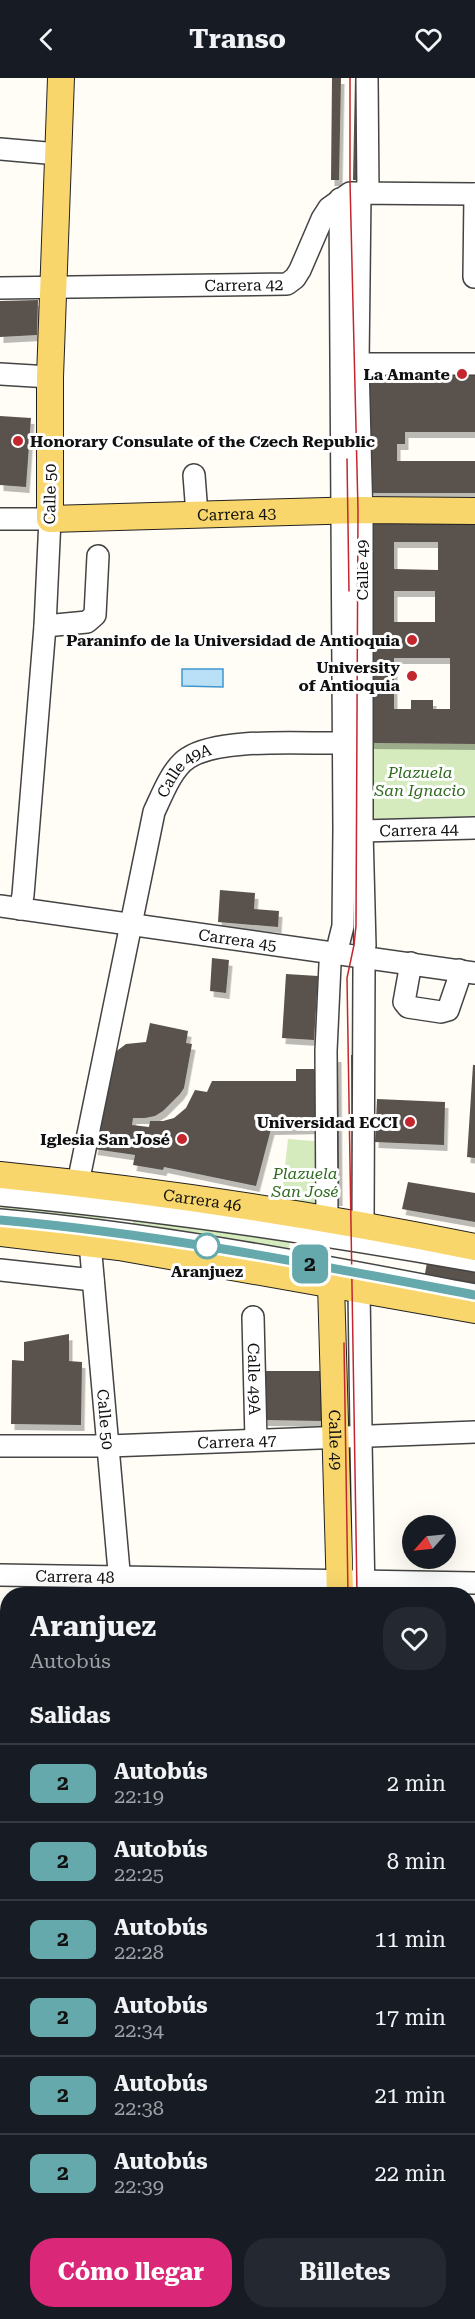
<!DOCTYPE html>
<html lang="es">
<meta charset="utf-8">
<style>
:root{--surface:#171b24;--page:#242831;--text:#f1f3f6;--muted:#9ea1a6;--line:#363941;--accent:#db2777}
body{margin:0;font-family:"Roboto Serif",serif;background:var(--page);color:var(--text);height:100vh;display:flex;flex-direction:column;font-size:22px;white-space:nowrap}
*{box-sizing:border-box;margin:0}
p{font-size:20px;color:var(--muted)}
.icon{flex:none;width:33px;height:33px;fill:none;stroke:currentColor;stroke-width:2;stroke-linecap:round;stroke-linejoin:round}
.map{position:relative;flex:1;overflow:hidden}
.side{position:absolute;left:0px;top:1509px;width:476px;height:732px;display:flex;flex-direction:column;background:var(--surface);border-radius:24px 24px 0 0;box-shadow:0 6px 24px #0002}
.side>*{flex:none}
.badge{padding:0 12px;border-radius:9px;font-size:21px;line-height:39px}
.needle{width:39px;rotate:243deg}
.tools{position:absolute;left:402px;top:1437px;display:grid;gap:12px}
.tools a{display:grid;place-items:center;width:54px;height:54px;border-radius:50%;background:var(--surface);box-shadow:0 6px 24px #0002;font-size:30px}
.map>.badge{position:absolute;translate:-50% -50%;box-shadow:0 0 0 3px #fff}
h2{padding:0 30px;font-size:22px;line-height:54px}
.round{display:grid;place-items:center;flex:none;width:63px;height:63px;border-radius:24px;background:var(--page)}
.summary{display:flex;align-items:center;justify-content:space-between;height:102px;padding:0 30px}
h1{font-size:28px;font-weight:700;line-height:45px}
.cta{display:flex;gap:12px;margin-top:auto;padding:12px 30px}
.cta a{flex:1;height:69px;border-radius:24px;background:var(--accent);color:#fff;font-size:24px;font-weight:700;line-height:69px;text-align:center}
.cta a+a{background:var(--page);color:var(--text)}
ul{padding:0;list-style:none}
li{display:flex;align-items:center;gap:18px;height:78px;padding:0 30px;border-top:2px solid var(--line)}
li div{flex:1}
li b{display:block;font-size:22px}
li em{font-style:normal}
li .badge{min-width:66px;font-weight:700;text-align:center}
header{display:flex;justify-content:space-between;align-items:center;height:78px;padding:0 30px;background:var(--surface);font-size:27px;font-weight:700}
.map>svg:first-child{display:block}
.green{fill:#d5ebbd}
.plaza{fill:#f1ede2}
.water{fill:#b9e0f7;stroke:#3f96cf;stroke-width:1.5}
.building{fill:#5a524d;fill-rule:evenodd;filter:url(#shadow)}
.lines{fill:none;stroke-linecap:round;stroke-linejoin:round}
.minor-casing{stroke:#444;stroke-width:24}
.major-casing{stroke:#222;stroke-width:28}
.minor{stroke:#fff;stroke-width:21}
.major{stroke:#f9d66b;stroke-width:26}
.tram{stroke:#c4262e;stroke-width:1.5}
.rail{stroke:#c4262e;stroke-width:4.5}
.line-casing{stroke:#fff;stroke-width:14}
.line{stroke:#65a9ac;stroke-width:9}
.poi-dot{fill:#c4262e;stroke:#fff;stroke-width:2}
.stop-dot{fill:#fff;stroke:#65a9ac;stroke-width:3}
.labels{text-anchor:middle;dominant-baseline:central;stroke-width:6;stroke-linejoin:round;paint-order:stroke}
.street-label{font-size:16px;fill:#111;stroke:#fff}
.poi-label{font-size:16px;font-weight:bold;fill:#111;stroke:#fff;text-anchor:end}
.park-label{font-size:16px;font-style:italic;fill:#2f6b1f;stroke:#fff}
.stop-label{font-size:16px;font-weight:bold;fill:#111;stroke:#fff}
</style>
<header><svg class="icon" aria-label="back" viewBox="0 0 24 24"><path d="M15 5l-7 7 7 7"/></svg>Transo<svg class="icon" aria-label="heart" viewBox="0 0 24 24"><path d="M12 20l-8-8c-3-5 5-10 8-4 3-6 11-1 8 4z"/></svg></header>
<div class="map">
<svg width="475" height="2241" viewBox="0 0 475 2241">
<defs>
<filter id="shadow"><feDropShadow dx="3.5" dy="6" stdDeviation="0" flood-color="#0004"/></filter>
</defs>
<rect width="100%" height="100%" fill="#fffdf5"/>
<!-- green -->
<path class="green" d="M365 665 475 666V742H371Z
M288 1061 326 1064 327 1132 281 1124Z
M0 1126 106 1136 105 1146 0 1137Z
M134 1137 291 1160 288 1174 132 1152Z"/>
<!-- plaza -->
<path class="plaza" d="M7 1951 8 2112 0 2113V1952Z"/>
<!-- water -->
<path class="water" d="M182 591H223V609L182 608Z"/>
<!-- building -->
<path class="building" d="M332 0H341L339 102H331Z
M355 0H363L362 102H353Z
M38 222 37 257 0 259V223Z
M475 293V354H405V366H397V383H475V415H374L366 407 365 296Z
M0 338 31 340 26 409 0 407Z
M372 442 475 443V666L365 665ZM394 464H438V492L394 491ZM394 513H435V544H394ZM394 580H450V631H433V622H411V631H394Z
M220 812 255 815 254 831 279 833 278 849 218 844Z
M212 880 229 882 226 915 210 913Z
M286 896 318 898 314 962 282 960Z
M150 945 188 953 186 965 192 966 184 1010 180 1016 163 1033 155 1038 145 1040H133L132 1047 149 1049 150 1043H163L174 1040 186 1030 195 1012 207 1014 212 1003H296V991H321V1050L271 1051 256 1108 164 1089 163 1092 133 1087 135 1077 94 1071 110 978 126 966 146 964Z
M351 977H360V1122H352Z
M330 978H338L339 1122H330Z
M473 987H475V1080L467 1079Z
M377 1021 445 1024 444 1067 375 1064Z
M408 1104 475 1115V1144L402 1131Z
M428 1179 475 1187V1210L424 1201Z
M69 1256V1283L82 1284 81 1347 11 1346 12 1282 24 1283V1264Z
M264 1293H323V1343L264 1342Z
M0 1637H8V1745H0V1719H2L3 1701H0Z
M0 1758H8V1905H0Z
M8 2061V2137L0 2138V2062Z
M0 2160H8V2185H0Z"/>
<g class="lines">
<defs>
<g id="minor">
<path d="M367 0 368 115"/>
<path d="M0 71 58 76"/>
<path d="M360 115 358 286 362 441V753L365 868"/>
<path d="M474 199 475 116"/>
<path id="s1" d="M0 210 287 206 295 200 300 192 322 141 329 130 350 115 475 116"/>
<path d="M358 286H475"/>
<path d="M0 296 50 299"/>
<path d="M194 397 197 436"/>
<path d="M0 441H50L45 548 23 817 20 831"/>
<path d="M45 548 87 544 95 537 98 478"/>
<path id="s2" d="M362 753 475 750"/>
<path id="s3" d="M0 828 475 895"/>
<path d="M339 864 343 848 344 751 340 121"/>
<path d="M411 885 404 924 408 929 441 934 448 932 458 903 459 892"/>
<path id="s4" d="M78 1105 154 734C162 717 172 690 188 680 220 659 304 666 343 665"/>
<path d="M0 1117C160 1132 317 1155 475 1183"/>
<path d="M327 1141 326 973 330 886"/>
<path d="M0 1142C160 1156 317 1187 475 1217"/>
<path d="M363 1148 364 890"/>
<path id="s5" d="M90 1165 121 1516"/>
<path d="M0 1192 93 1202"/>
<path d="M359 1211 361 1353"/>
<path id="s6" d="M253 1239 256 1362"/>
<path d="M361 1364 364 1516"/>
<path id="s7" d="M0 1368H109L475 1354"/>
<path id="s8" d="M0 1497 475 1505"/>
<path d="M468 1612 475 1613"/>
<path d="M0 1616 8 1617"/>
<path d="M468 1641 475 1642"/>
<path d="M0 1753H8"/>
<path d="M468 2063H475"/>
<path d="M0 2082H8"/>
<path d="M468 2106H475"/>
<path d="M0 2116H8"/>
</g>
<g id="major">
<path id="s9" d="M61 0 50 299V441L362 432 475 433"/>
<path id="s10" d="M0 1097C160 1113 318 1137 475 1169"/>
<path d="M0 1155 119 1169 475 1232"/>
<path id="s11" d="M331 1206 340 1516"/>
<path d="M468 1878H475"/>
<path d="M0 1944 8 1943"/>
<path d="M403 2234V2241"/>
<path d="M156 2241V2234"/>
</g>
</defs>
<!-- minor casing -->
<use href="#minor" class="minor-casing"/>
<!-- major casing -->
<use href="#major" class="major-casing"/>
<!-- minor -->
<use href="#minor" class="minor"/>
<!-- major -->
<use href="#major" class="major"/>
<!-- tram -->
<path class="tram" d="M350 0V104L358 432 356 848 354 867 347 900 357 1516
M347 381 349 513
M344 1265 348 1516
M468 1620 475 1621
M468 1631H475"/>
<!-- rail -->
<path class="rail" d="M468 2081H475
M468 2092H475
M0 2099 8 2098
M0 2110 8 2109"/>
</g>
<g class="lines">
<defs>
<path id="line" d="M0 1142C160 1156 317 1187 475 1217"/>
</defs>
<!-- line casing -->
<use href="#line" class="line-casing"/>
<!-- line -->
<use href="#line" class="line"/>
</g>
<!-- markers -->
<g class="poi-dot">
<circle cx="462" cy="296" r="6"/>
<circle cx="18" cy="363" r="6"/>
<circle cx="412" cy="562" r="6"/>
<circle cx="412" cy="598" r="6"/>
<circle cx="410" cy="1044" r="6"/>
<circle cx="182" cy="1061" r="6"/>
</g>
<circle class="stop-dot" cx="207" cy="1168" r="12"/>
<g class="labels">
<!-- street labels -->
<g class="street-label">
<text stroke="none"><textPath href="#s1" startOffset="244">Carrera 42</textPath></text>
<text transform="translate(50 416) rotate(-89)">Calle 50</text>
<text stroke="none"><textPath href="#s9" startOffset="628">Carrera 43</textPath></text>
<text transform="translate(362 492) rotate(-90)">Calle 49</text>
<text stroke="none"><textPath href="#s4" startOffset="432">Calle 49A</textPath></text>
<text stroke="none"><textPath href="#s2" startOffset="57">Carrera 44</textPath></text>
<text stroke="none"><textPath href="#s3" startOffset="240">Carrera 45</textPath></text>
<text stroke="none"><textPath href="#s10" startOffset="204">Carrera 46</textPath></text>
<text stroke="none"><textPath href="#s6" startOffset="62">Calle 49A</textPath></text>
<text stroke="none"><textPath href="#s5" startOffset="177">Calle 50</textPath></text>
<text stroke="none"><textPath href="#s11" startOffset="156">Calle 49</textPath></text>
<text stroke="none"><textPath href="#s7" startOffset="237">Carrera 47</textPath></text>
<text stroke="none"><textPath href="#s8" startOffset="75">Carrera 48</textPath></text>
</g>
<!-- poi labels -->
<g class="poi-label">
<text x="450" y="296">La Amante</text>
<text x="30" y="363" text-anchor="start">Honorary Consulate of the Czech Republic</text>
<text x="400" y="562">Paraninfo de la Universidad de Antioquia</text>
<text x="400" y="589">University<tspan x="400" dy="18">of Antioquia</tspan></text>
<text x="398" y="1044">Universidad ECCI</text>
<text x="170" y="1061">Iglesia San José</text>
</g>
<!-- park labels -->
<g class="park-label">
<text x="420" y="694">Plazuela<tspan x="420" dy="18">San Ignacio</tspan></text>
<text x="305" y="1095">Plazuela<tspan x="305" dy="18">San José</tspan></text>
</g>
<!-- stop labels -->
<g class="stop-label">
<text x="207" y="1193">Aranjuez</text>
</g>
</g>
</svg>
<div class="tools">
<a><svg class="needle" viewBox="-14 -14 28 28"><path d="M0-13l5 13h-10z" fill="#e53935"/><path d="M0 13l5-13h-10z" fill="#9ea1a6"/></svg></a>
</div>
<b class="badge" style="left:310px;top:1186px;background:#65a9ac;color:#111">2</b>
<section class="side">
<div class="summary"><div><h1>Aranjuez</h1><p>Autobús</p></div><a class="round"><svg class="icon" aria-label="heart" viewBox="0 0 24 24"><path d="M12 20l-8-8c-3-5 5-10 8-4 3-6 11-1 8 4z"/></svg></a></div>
<h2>Salidas</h2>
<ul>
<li><span class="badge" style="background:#65a9ac;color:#111">2</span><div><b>Autobús</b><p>22:19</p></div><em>2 min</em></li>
<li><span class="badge" style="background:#65a9ac;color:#111">2</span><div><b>Autobús</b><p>22:25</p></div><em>8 min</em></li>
<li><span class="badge" style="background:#65a9ac;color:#111">2</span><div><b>Autobús</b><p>22:28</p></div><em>11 min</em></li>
<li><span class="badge" style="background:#65a9ac;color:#111">2</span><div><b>Autobús</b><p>22:34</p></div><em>17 min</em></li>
<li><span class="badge" style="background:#65a9ac;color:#111">2</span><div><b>Autobús</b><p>22:38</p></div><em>21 min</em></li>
<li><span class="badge" style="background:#65a9ac;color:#111">2</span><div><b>Autobús</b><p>22:39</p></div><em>22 min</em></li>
</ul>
<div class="cta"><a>Cómo llegar</a><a>Billetes</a></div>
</section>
</div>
